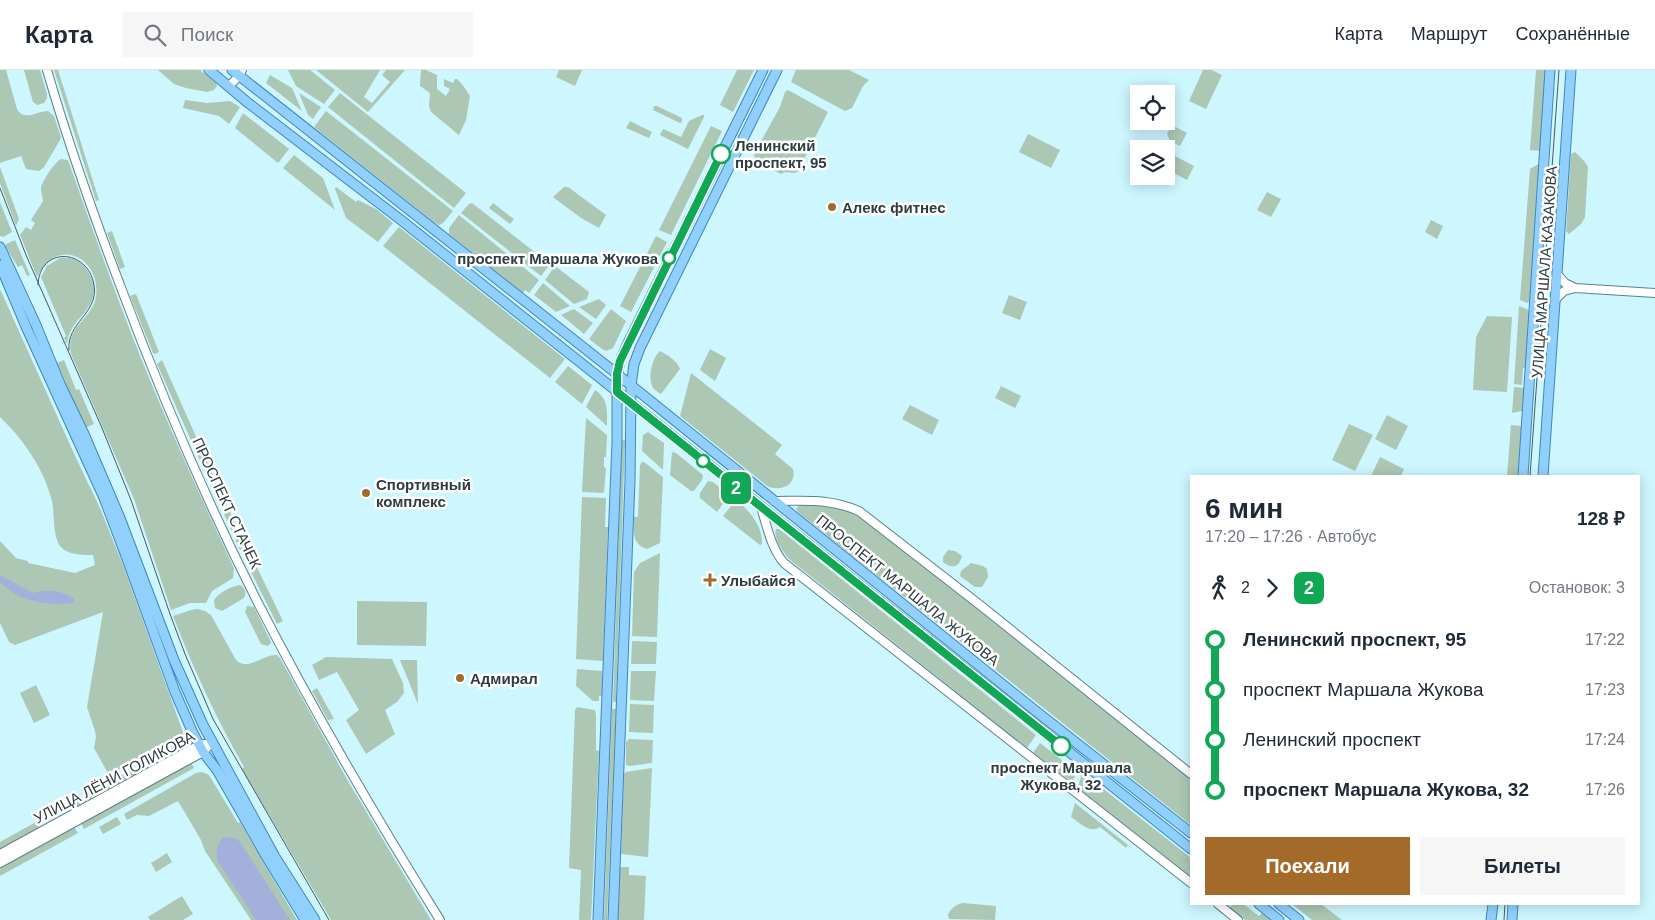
<!DOCTYPE html>
<html lang="ru">
<meta charset="utf-8">
<style>
:root{--surface:#fff;--page:#f6f6f7;--text:#1f2937;--muted:#747a83;--line:#e0e1e3;--accent:#a46a2a}
body{margin:0;font-family:Arial,sans-serif;background:var(--page);color:var(--text);height:100vh;display:flex;flex-direction:column;font-size:19px;white-space:nowrap}
*{box-sizing:border-box;margin:0}
p{font-size:16px;color:var(--muted)}
.icon{flex:none;width:28px;height:28px;fill:none;stroke:currentColor;stroke-width:2;stroke-linecap:round;stroke-linejoin:round}
.map{position:relative;flex:1;overflow:hidden}
.drawer{position:absolute;left:1190px;top:405px;width:450px;height:430px;display:flex;flex-direction:column;background:var(--surface);border-radius:0px;box-shadow:0 2px 12px #0003}
.drawer>*{flex:none}
.badge{padding:0 10px;border-radius:8px;font-size:18px;line-height:32px}
.fabs{position:absolute;left:1130px;top:15px;display:grid;gap:10px}
.fabs a{display:grid;place-items:center;width:45px;height:45px;border-radius:0px;background:var(--surface);box-shadow:0 2px 12px #0003;font-size:25px}
.map>.badge{position:absolute;translate:-50% -50%;box-shadow:0 0 0 2px #fff}
.legs{display:flex;align-items:center;gap:8px;height:55px;padding:0 15px;font-size:16px}
.legs p{margin-inline-start:auto}
.head{display:flex;align-items:center;justify-content:space-between;height:85px;padding:0 15px}
h1{font-size:28px;font-weight:800;line-height:38px}
.button{display:flex;gap:10px;margin-top:auto;padding:10px 15px}
.button a{flex:1;height:58px;border-radius:0px;background:var(--accent);color:#fff;font-size:20px;font-weight:800;line-height:58px;text-align:center}
.button a+a{background:var(--page);color:var(--text)}
ul{padding:0 15px;list-style:none}
li{display:flex;align-items:center;gap:18px;height:50px;font-size:19px}
li i{display:grid;place-items:center;width:8px;height:100%;margin:0 6px;background:currentColor}
li i::after{content:'';width:12px;height:12px;margin:-6px;border:4px solid;border-radius:50%;background:var(--surface)}
li p{margin-inline-start:auto}
li:first-child i{background:linear-gradient(#0000 50%,currentColor 0)}
li:last-child i{background:linear-gradient(currentColor 50%,#0000 0)}
header{display:flex;align-items:center;gap:30px;box-sizing:border-box;height:70px;padding:0 25px;background:var(--surface);border-bottom:1px solid var(--line)}
header strong{font-size:24px}
nav{display:flex;gap:28px;margin-inline-start:auto;font-size:18px}
.search{width:350px;height:45px;background:var(--page);display:flex;align-items:center;gap:12px;box-sizing:border-box;padding:0 18px;border-radius:0px;color:var(--muted);font-size:19px}
.map>svg:first-child{display:block}
.green{fill:#acc7b3}
.water{fill:#a4b0dc}
.lines{fill:none;stroke-linecap:round;stroke-linejoin:round}
.minor-casing{stroke:#5c828a;stroke-width:10}
.major-casing{stroke:#3e88ba;stroke-width:11}
.minor{stroke:#fff;stroke-width:8}
.major{stroke:#91d0fd;stroke-width:9}
.tram{stroke:#475b5f;stroke-width:1}
.line-1-casing{stroke:#fff;stroke-width:11}
.line-1{stroke:#10a855;stroke-width:8}
.stop-1-dot{fill:#fff;stroke:#10a855;stroke-width:2.5}
.poi-dot{fill:#a46a2a;stroke:#fff;stroke-width:2}
.labels{text-anchor:middle;dominant-baseline:central;stroke-width:5;stroke-linejoin:round;paint-order:stroke}
.stop-label{font-size:15px;font-weight:bold;fill:#2d3d41;stroke:#fff;text-anchor:start}
.poi-label{font-size:15px;font-weight:bold;fill:#2d3d41;stroke:#fff;text-anchor:start}
.street-label{font-size:15px;fill:#2d3d41;stroke:#fff}
</style>
<header>
<strong>Карта</strong>
<div class="search"><svg class="icon" aria-label="search" viewBox="0 0 24 24"><circle cx="10" cy="10" r="6"/><path d="M15 15l6 6"/></svg>Поиск</div>
<nav><a>Карта</a><a>Маршрут</a><a>Сохранённые</a></nav>
</header>
<div class="map">
<svg width="1655" height="850" viewBox="0 0 1655 850">
<rect width="100%" height="100%" fill="#cdf6ff"/>
<!-- green -->
<path class="green" d="M0 0H6L17 39C24 52 37 41 48 41L54 46 61 67 60 70 44 97 39 101 26 99 21 86 0 93Z
M24 0H40L47 24V28L44 33 37 35 33 32Z
M54 0H58L99 130 96 131Z
M158 0H200L216 13 217 16 214 20 207 22 186 18 174 14Z
M288 0H310L335 20 324 34 296 16Z
M316 0H380L364 27 372 33 390 12 382 5 386 0H405L368 42Z
M421 0H426L437 5V19L446 26 450 19 444 16V9L453 13 455 9H457L462 14 470 26 466 50 459 65 431 42 429 36 430 23 420 16Z
M559 0H582L575 16 556 7Z
M737 0H754L733 42 720 35Z
M796 0H849L869 10 863 16 852 38 845 41 791 12Z
M1203 0H1212L1222 5 1206 39 1189 31Z
M1536 0H1547L1541 81 1530 80Z
M270 5 292 18 302 41 266 13Z
M788 20 828 42 798 101 795 103 785 102 781 104 756 91 754 84 780 37 785 22Z
M299 23 321 37 313 49 308 45Z
M340 23 466 123 454 138 328 37Z
M185 30 207 33 230 31 240 37 229 54 219 46 183 38Z
M654 36H657L682 48V52L680 53 655 41 653 40Z
M326 41 453 141 443 153 439 155 435 153 314 57Z
M243 43 289 79 278 93 235 58Z
M702 45H704V47L688 79 660 65 663 59 681 67 689 51Z
M630 51 652 62 649 68 626 58Z
M1172 55 1187 63 1180 76 1170 71 1167 64Z
M711 56 722 61 671 165 659 160Z
M1028 64 1060 80 1051 98 1019 82Z
M1575 82 1585 92 1588 97 1585 147 1581 154 1569 164 1566 161 1571 84Z
M294 85 323 108 335 140 283 98Z
M1175 86 1194 96 1187 110 1170 101Z
M61 89 68 90C92 158 116 226 143 293 171 362 202 430 234 498L233 508 212 521 206 533H190L171 540 134 429 71 284C65 255 93 250 96 226 101 188 57 165 37 207L20 165 26 157 31 160 35 153 31 150 43 131C43 127 41 123 41 119 41 112 55 92 61 89Z
M1540 93 1531 230 1527 233 1520 230 1530 99Z
M0 97 19 149 16 156 0 113Z
M336 117 356 132 358 130 376 139 393 153 378 172 346 148 335 119Z
M564 117H568L606 145 599 158 581 148 553 127Z
M1267 122 1281 129 1271 147 1257 140Z
M0 132 12 162 3 167 0 166Z
M472 133 550 194 541 206 461 143 469 134Z
M493 133 514 149 510 154 489 138Z
M459 145 539 210 529 223 525 220 523 223 449 164V158Z
M1431 150 1443 156 1437 169 1425 162Z
M399 157 565 289 550 308 383 176Z
M112 161 125 197 120 199 107 163Z
M656 166 667 172 631 242 620 236Z
M15 170 30 205 27 206 22 195 18 197 5 176 6 174Z
M60 188C71 187 81 190 87 200 110 236 69 245 67 274L64 268 66 266 41 207 47 196Z
M555 196 589 222 587 229 574 234 545 210Z
M543 213 570 236 556 242 534 225Z
M0 219 76 388 100 438 123 495 184 665 109 705 94 678 96 667 95 661 87 637 103 542 15 575 9 572 0 553V471L16 488 28 491V493L75 503 95 495 93 485C84 485 71 485 63 479 52 471 55 444 52 431 44 399 24 370 0 347Z
M136 224 159 282 155 284 153 283 130 226Z
M1009 225 1027 232 1020 250 1002 243Z
M599 229 606 235 596 249 579 237Z
M1519 236 1527 239 1530 243 1526 298H1523L1522 315 1514 314Z
M574 239 593 253 584 264 561 245Z
M611 239 626 251 613 278 606 281 602 279 589 269Z
M1487 246 1512 247 1507 322 1473 320 1476 267Z
M710 279 726 288 715 311 700 300Z
M660 281C667 285 677 290 680 299L661 324C658 322 654 320 652 316 648 306 652 288 660 281Z
M64 290 76 320 79 319 94 354 85 358 57 293Z
M162 290 217 414 246 477 240 480 157 294Z
M568 296 592 315 582 334 555 312Z
M691 303 782 375 775 384 793 399C797 416 780 422 767 416L680 346Z
M1001 316 1021 326 1015 338 995 328Z
M1514 317 1524 318 1522 341 1512 343Z
M595 320C609 329 607 342 607 356L586 337Z
M910 335 939 350 932 365 902 349Z
M1387 345 1408 356 1396 380 1375 369Z
M586 348 607 365 606 387H604V397L606 398 604 422 603 423 582 422Z
M1349 354 1373 365 1355 401 1332 390Z
M1511 355 1522 356 1518 406H1507Z
M648 362 664 373 663 400 642 381 643 365Z
M622 370H625L616 632H613Z
M672 382 676 383 703 405 702 410 694 421H691L670 405Z
M1380 387 1404 399 1401 406H1371Z
M642 392H644L663 407 660 473 647 479C631 474 634 460 634 447H638L640 395Z
M708 411 713 412 729 425 717 442 700 428V423Z
M582 427 606 428 605 457H608L603 591 576 589Z
M736 430C749 440 763 456 762 474L760 475 723 446Z
M800 434 841 438 858 443 1191 710V755L846 481 798 442 796 439Z
M776 459H779L1036 665 1027 678 789 489C783 481 773 469 776 459Z
M948 480 955 481 962 486C959 498 952 499 943 492V487Z
M660 483 657 567 632 566 634 502 640 493Z
M251 485 283 551 277 554 244 488Z
M971 493 983 496 987 499 988 507 982 517H975L960 506 961 501Z
M240 515C245 518 247 522 244 528L222 541 215 538 214 530C218 523 232 516 240 515Z
M357 531 427 532 426 576 357 575Z
M247 536 254 537 270 570 271 573 268 576 261 574 245 542Z
M198 539 205 541 211 545 236 590C249 602 262 584 277 585L280 588 348 711 431 850H331L242 699 244 697C216 648 193 598 173 546L191 540Z
M632 571 657 572 656 594H631Z
M326 587 392 589 403 613 404 623 397 632 385 640 395 664 366 684 346 650 359 640 337 602 319 610 312 595Z
M400 590H417L418 634Z
M577 599 602 601V626H599V631H593L576 616Z
M631 601H656L654 631 630 630Z
M36 615 50 645 34 653 20 623Z
M317 618 334 649 328 650 312 621Z
M630 634 654 635 653 663 629 662Z
M577 637 595 640 596 645V680L599 681 591 850H579L581 800 569 798 575 640Z
M612 639H616L607 850H604Z
M629 669 653 670 652 693 630 696 626 695V672Z
M1040 673 1072 698 1075 705 1073 713 1033 683Z
M177 675 183 679 78 737 75 731Z
M191 693 194 698 84 759 81 753Z
M652 698 648 787 621 784 624 704 626 702Z
M202 702 209 705 238 753 240 752 297 850H251L205 781 201 770 178 731 149 746 137 745 127 750 124 744 196 703Z
M1082 702 1191 788V807L1078 718Z
M1075 733 1128 775 1126 778 1100 757C1090 764 1080 753 1071 747Z
M117 747 121 754 103 764 99 757Z
M36 752 39 758 0 779V772Z
M74 757 78 763 0 806V798Z
M167 783 172 792 156 802 151 793Z
M620 797H629V805L646 806 644 850H617Z
M182 826 193 844 183 850H150L148 847Z
M963 833 996 836 995 850 949 849 948 845C951 838 955 835 963 833Z
M1233 834H1243L1259 846 1262 843 1270 850H1245L1229 838Z
M1292 834H1321L1342 850H1312Z"/>
<!-- water -->
<path class="water" d="M0 505 33 523C47 519 62 520 74 529L75 532C64 537 31 532 20 527 13 523 7 517 0 513Z
M225 767 237 769 240 772 290 850H256L217 790C216 781 217 771 225 767Z"/>
<g class="lines">
<defs>
<path id="minor" d="M47 0C68 72 93 144 120 215 160 322 205 428 257 531 313 640 375 746 440 850
M229 16 239 6 242 0
M1557 204 1565 213 1575 218
M1555 230 1564 221 1575 218 1655 223
M774 431C806 431 829 428 859 441L980 535 1191 704
M761 437C767 456 771 478 784 493L1191 813
M0 784 199 675 205 674
M0 793 190 689 203 682 212 672
M1218 834 1238 850"/>
<path id="major" d="M209 0 247 32 401 150 600 308 1191 779
M232 0 607 296 1032 638 1191 763
M0 177 36 255 60 314 84 364 120 448 174 590 203 655 275 787 315 850
M0 195 27 259 104 428 126 486 175 622 192 661 203 682 217 700 266 786 305 850
M1523 406 1550 0
M1543 406 1571 0
M1259 834 1279 850
M1279 834 1299 850
M598 850 617 372V304L620 291 628 273 763 0
M613 850 630 411 631 316 634 294 640 278 777 0
M1491 850 1493 834
M1512 850 1513 834"/>
</defs>
<!-- minor casing -->
<use href="#minor" class="minor-casing"/>
<!-- major casing -->
<use href="#major" class="major-casing"/>
<!-- minor -->
<use href="#minor" class="minor"/>
<!-- major -->
<use href="#major" class="major"/>
<!-- tram -->
<path class="tram" d="M0 118 26 185 102 358 131 430 170 544 185 584 213 649 329 850
M38 215C39 176 88 178 94 215 99 243 66 253 69 280
M1530 406 1559 0
M1504 850 1505 834"/>
</g>
<g class="lines">
<defs>
<path id="line-1" d="M721 84 620 291 617 304V322L1061 676"/>
</defs>
<!-- line-1 casing -->
<use href="#line-1" class="line-1-casing"/>
<!-- line-1 -->
<use href="#line-1" class="line-1"/>
</g>
<!-- markers -->
<g class="stop-1-dot">
<circle cx="721" cy="84" r="9"/>
<circle cx="669" cy="188" r="6"/>
<circle cx="703" cy="391" r="6"/>
<circle cx="1061" cy="676" r="9"/>
</g>
<g class="poi-dot">
<circle cx="832" cy="137" r="5"/>
<circle cx="366" cy="423" r="5"/>
<path d="M707.5 502.5h5v5h5v5h-5v5h-5v-5h-5v-5h5z"/>
<circle cx="460" cy="608" r="5"/>
</g>
<g class="labels">
<!-- stop labels -->
<g class="stop-label">
<text x="735" y="75">Ленинский<tspan x="735" dy="17">проспект, 95</tspan></text>
<text x="658" y="188" text-anchor="end">проспект Маршала Жукова</text>
<text x="1061" y="697" text-anchor="middle">проспект Маршала<tspan x="1061" dy="17">Жукова, 32</tspan></text>
</g>
<!-- poi labels -->
<g class="poi-label">
<text x="842" y="137">Алекс фитнес</text>
<text x="376" y="414">Спортивный<tspan x="376" dy="17">комплекс</tspan></text>
<text x="721" y="510">Улыбайся</text>
<text x="470" y="608">Адмирал</text>
</g>
<!-- street labels -->
<g class="street-label">
<text transform="translate(1544 202) rotate(-86)">УЛИЦА МАРШАЛА КАЗАКОВА</text>
<text transform="translate(227 433) rotate(65)">ПРОСПЕКТ СТАЧЕК</text>
<text transform="translate(908 520) rotate(39)">ПРОСПЕКТ МАРШАЛА ЖУКОВА</text>
<text transform="translate(114 707) rotate(-28)">УЛИЦА ЛЁНИ ГОЛИКОВА</text>
</g>
</g>
</svg>
<div class="fabs">
<a><svg class="icon" aria-label="locate" viewBox="0 0 24 24"><circle cx="12" cy="12" r="6"/><path d="M12 2v4M12 18v4M2 12h4M18 12h4"/></svg></a>
<a><svg class="icon" aria-label="layers" viewBox="0 0 24 24"><path d="M12 4l9 5-9 5-9-5zM3 14l9 5 9-5"/></svg></a>
</div>
<b class="badge" style="left:736px;top:418px;background:#10a855;color:#fff">2</b>
<section class="drawer">
<div class="head"><div><h1>6 мин</h1><p>17:20 – 17:26 · Автобус</p></div><b>128 ₽</b></div>
<div class="legs"><svg class="icon" aria-label="walk" viewBox="0 0 24 24"><circle cx="13" cy="4" r="2"/><path d="M13 8l-2 6 4 7M11 14l-3 7M7 12l3-4h3l4 4"/></svg>2<svg class="icon" aria-label="forward" viewBox="0 0 24 24"><path d="M9 5l7 7-7 7"/></svg><b class="badge" style="background:#10a855;color:#fff">2</b><p>Остановок: 3</p></div>
<ul>
<li><i style="color:#10a855"></i><b>Ленинский проспект, 95</b><p>17:22</p></li>
<li><i style="color:#10a855"></i><span>проспект Маршала Жукова</span><p>17:23</p></li>
<li><i style="color:#10a855"></i><span>Ленинский проспект</span><p>17:24</p></li>
<li><i style="color:#10a855"></i><b>проспект Маршала Жукова, 32</b><p>17:26</p></li>
</ul>
<div class="button"><a>Поехали</a><a>Билеты</a></div>
</section>
</div>
